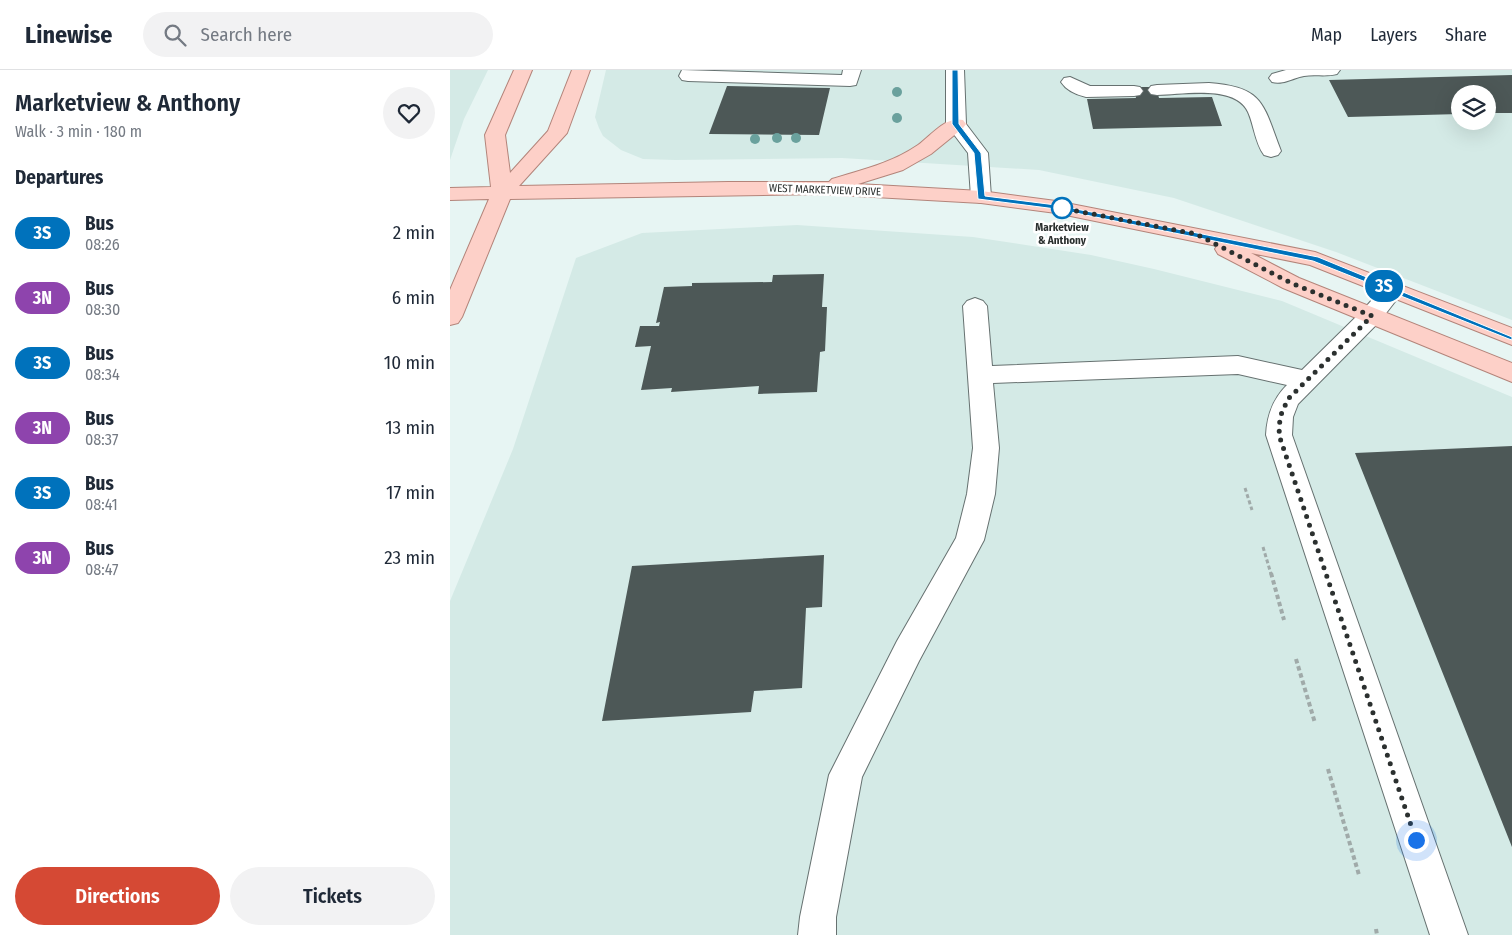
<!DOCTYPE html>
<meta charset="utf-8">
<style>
:root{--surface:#fff;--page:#f2f2f3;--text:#1f2937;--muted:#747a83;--line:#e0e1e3;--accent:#d54934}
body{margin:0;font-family:"Fira Sans Condensed",sans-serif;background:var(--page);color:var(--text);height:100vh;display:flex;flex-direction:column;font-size:19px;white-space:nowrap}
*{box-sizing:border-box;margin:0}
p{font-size:16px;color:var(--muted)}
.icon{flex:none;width:28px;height:28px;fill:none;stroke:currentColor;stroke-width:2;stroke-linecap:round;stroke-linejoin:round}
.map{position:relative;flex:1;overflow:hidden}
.side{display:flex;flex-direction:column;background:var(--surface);width:450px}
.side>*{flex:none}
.badge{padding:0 10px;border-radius:16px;font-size:18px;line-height:32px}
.buttons{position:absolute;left:1001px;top:15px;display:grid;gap:10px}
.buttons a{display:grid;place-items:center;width:45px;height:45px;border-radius:50%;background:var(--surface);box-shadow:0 5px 20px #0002;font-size:25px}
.you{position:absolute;width:25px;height:25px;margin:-12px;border:4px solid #fff;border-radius:50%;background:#1a73e8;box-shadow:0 0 0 8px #1a73e833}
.map>.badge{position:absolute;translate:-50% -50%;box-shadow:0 0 0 2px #fff}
h2{padding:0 15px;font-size:19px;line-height:45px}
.round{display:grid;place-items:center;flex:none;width:52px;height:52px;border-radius:26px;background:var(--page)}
.overview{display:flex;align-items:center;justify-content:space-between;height:85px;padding:0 15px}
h1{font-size:24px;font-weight:600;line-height:38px}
.action{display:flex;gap:10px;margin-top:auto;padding:10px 15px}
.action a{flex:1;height:58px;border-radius:30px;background:var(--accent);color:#fff;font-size:20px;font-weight:600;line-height:58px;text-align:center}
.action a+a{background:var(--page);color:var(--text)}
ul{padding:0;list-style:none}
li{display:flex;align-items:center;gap:15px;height:65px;padding:0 15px}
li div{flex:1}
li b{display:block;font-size:19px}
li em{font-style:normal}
li .badge{min-width:55px;font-weight:700;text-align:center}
header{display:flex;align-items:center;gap:30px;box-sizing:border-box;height:70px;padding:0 25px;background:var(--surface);border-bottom:1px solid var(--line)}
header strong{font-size:24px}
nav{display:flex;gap:28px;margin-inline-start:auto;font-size:18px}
.search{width:350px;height:45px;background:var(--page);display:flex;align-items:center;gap:12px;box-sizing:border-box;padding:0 18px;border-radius:28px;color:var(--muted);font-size:19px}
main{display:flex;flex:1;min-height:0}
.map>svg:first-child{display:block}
.built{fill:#d4eae6;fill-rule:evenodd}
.building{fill:#4d5857}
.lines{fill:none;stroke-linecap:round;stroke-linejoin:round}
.minor-casing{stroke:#667170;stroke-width:2}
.major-casing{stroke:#b3847a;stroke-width:2}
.path-far1{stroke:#a0aaa9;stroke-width:3;stroke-dasharray:4 2.5;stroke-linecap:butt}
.path{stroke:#a0aaa9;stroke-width:4;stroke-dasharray:4.5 3;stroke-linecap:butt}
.minor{fill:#fff;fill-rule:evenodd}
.major{fill:#fdd0c8;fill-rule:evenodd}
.tree{fill:#6aa19d}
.line{fill:#0072bc;stroke:#fff}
.walk{stroke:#2b302f;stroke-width:5;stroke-dasharray:0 9}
.stop-dot{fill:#fff;stroke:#0072bc;stroke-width:2.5}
.labels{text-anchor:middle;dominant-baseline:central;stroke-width:5;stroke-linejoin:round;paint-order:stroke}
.far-street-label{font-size:11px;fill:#2b302f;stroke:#fff}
.far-stop-label{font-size:11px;font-weight:bold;fill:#2b302f;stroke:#fff}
</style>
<header>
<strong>Linewise</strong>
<div class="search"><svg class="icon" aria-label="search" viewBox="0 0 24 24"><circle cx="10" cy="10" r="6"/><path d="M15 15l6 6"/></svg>Search here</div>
<nav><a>Map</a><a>Layers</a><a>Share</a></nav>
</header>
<main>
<section class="side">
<div class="overview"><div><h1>Marketview &amp; Anthony</h1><p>Walk · 3 min · 180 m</p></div><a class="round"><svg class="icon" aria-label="heart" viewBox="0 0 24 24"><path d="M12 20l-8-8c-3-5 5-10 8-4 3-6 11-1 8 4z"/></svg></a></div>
<h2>Departures</h2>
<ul>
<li><span class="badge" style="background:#0072bc;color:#fff">3S</span><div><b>Bus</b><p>08:26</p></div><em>2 min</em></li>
<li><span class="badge" style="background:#8e44ad;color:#fff">3N</span><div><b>Bus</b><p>08:30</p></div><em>6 min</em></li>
<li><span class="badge" style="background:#0072bc;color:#fff">3S</span><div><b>Bus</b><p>08:34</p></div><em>10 min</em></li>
<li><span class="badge" style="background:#8e44ad;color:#fff">3N</span><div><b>Bus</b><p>08:37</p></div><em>13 min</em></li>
<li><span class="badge" style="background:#0072bc;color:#fff">3S</span><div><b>Bus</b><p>08:41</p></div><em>17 min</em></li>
<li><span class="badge" style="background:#8e44ad;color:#fff">3N</span><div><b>Bus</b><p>08:47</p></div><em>23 min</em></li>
</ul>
<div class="action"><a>Directions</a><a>Tickets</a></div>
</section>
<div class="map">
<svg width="1062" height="865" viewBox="0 0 1062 865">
<rect width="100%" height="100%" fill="#e7f5f3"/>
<!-- built -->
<path class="built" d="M0 0H38L14 49 0 90Z
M156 0H1062V250L886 182 724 128 589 100 392 88 225 90 193 89 171 80 153 66 149 58 145 47ZM1010 24H1038V51H1010Z
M347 155 523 167 641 185 704 199 832 231 1062 327V865H0V531L63 379 126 188 192 163Z"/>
<!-- building -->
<path class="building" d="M1062 5V43H1038V24H1010V44L898 47 879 10Z
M277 16 380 18 369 65 259 64Z
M683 17H706L709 28 762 27 772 56 643 59 637 29 686 28Z
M374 204 372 237H377L375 281 370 282 367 322 308 324 309 316 221 322 222 318 191 320 201 276 185 277 190 256H209L210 252 206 253 214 217 242 216V213L322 212 323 205Z
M1062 376V777L905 383Z
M374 485 372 537 356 538 352 618 304 621 301 642 152 651 182 496Z"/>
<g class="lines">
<defs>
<path id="minor" d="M232 0 392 5 393 0H411L406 15 400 16 238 11 232 10 229 6Z
M496 0H514L516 54 538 83 541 127 538 131 531 133 524 131 521 127 518 83 496 54Z
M836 0H890L887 4C876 7 865 4 854 6 843 8 833 15 822 12L819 8 822 4Z
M620 7 640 16H684L690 17 693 21 690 25 684 26 636 27C627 25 616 20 611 12L614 8Z
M759 13C815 17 813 35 831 81L828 85 821 87 814 85C805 73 804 55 798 42 785 14 732 25 707 25L701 24 698 20 701 16 707 15Z
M943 212 951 215 954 220 930 251 848 334 843 347 842 365 1018 865H980L816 365C817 345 823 329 837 315L788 304 543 313 549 378 545 424 534 470 469 591 412 707 386 847V865H348L350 847 379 705 447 571 506 468 517 424 523 378 513 236 517 231 525 228 533 231 537 236 542 296 788 286 852 300 914 239 935 215Z"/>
<path id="major" d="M64 0H82L55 65 60 103 98 61 122 0H140L117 63 69 116 278 112H379L382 109C411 100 442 93 468 75 481 66 495 46 513 50L516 54 513 58 481 84 453 100 408 114 531 121 606 131 865 182 1062 258V275L860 195 801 183 849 208 1062 293V312L833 218 768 184 765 179 767 176 606 143 531 133 371 124 60 129 12 247 8 253 0 255V220L39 129 0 130V118L41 117 35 65Z"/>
</defs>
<!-- minor casing -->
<use href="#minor" class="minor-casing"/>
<!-- major casing -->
<use href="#major" class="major-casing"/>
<!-- path-far1 -->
<path class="path-far1" d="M795 418 802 440
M813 477 821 504"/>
<!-- path -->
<path class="path" d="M821 503 834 550
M846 589 865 653
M878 699 909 805
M926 859 927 865"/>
<!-- minor -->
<use href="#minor" class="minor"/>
<!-- major -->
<use href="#major" class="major"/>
</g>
<!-- trees -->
<g class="tree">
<circle cx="447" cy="22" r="5"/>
<circle cx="447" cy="48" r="5"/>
<circle cx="327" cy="68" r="5"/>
<circle cx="346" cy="68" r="5"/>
<circle cx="305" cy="69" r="5"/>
</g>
<!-- line -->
<path class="line" d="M502 0H508L509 54 531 83 535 126 606 135 868 187 1062 267V270L1059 269 863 191 606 139 528 129 524 83 502 54Z"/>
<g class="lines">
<!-- walk -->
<path class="walk" d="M612 138 606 137 746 164 841 213 922 246 838 329 830 347 829 365 966 770"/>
</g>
<!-- markers -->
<circle class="stop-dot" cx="612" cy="138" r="10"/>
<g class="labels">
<!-- far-street labels -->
<g class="far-street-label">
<text transform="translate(375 120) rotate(2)">WEST MARKETVIEW DRIVE</text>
</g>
<!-- far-stop labels -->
<g class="far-stop-label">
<text x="612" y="157">Marketview<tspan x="612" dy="13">&amp; Anthony</tspan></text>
</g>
</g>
</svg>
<div class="buttons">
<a><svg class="icon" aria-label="layers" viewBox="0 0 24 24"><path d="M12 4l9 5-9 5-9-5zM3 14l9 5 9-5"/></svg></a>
</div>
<div class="you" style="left:966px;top:770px"></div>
<b class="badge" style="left:934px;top:216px;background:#0072bc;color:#fff">3S</b>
</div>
</main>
